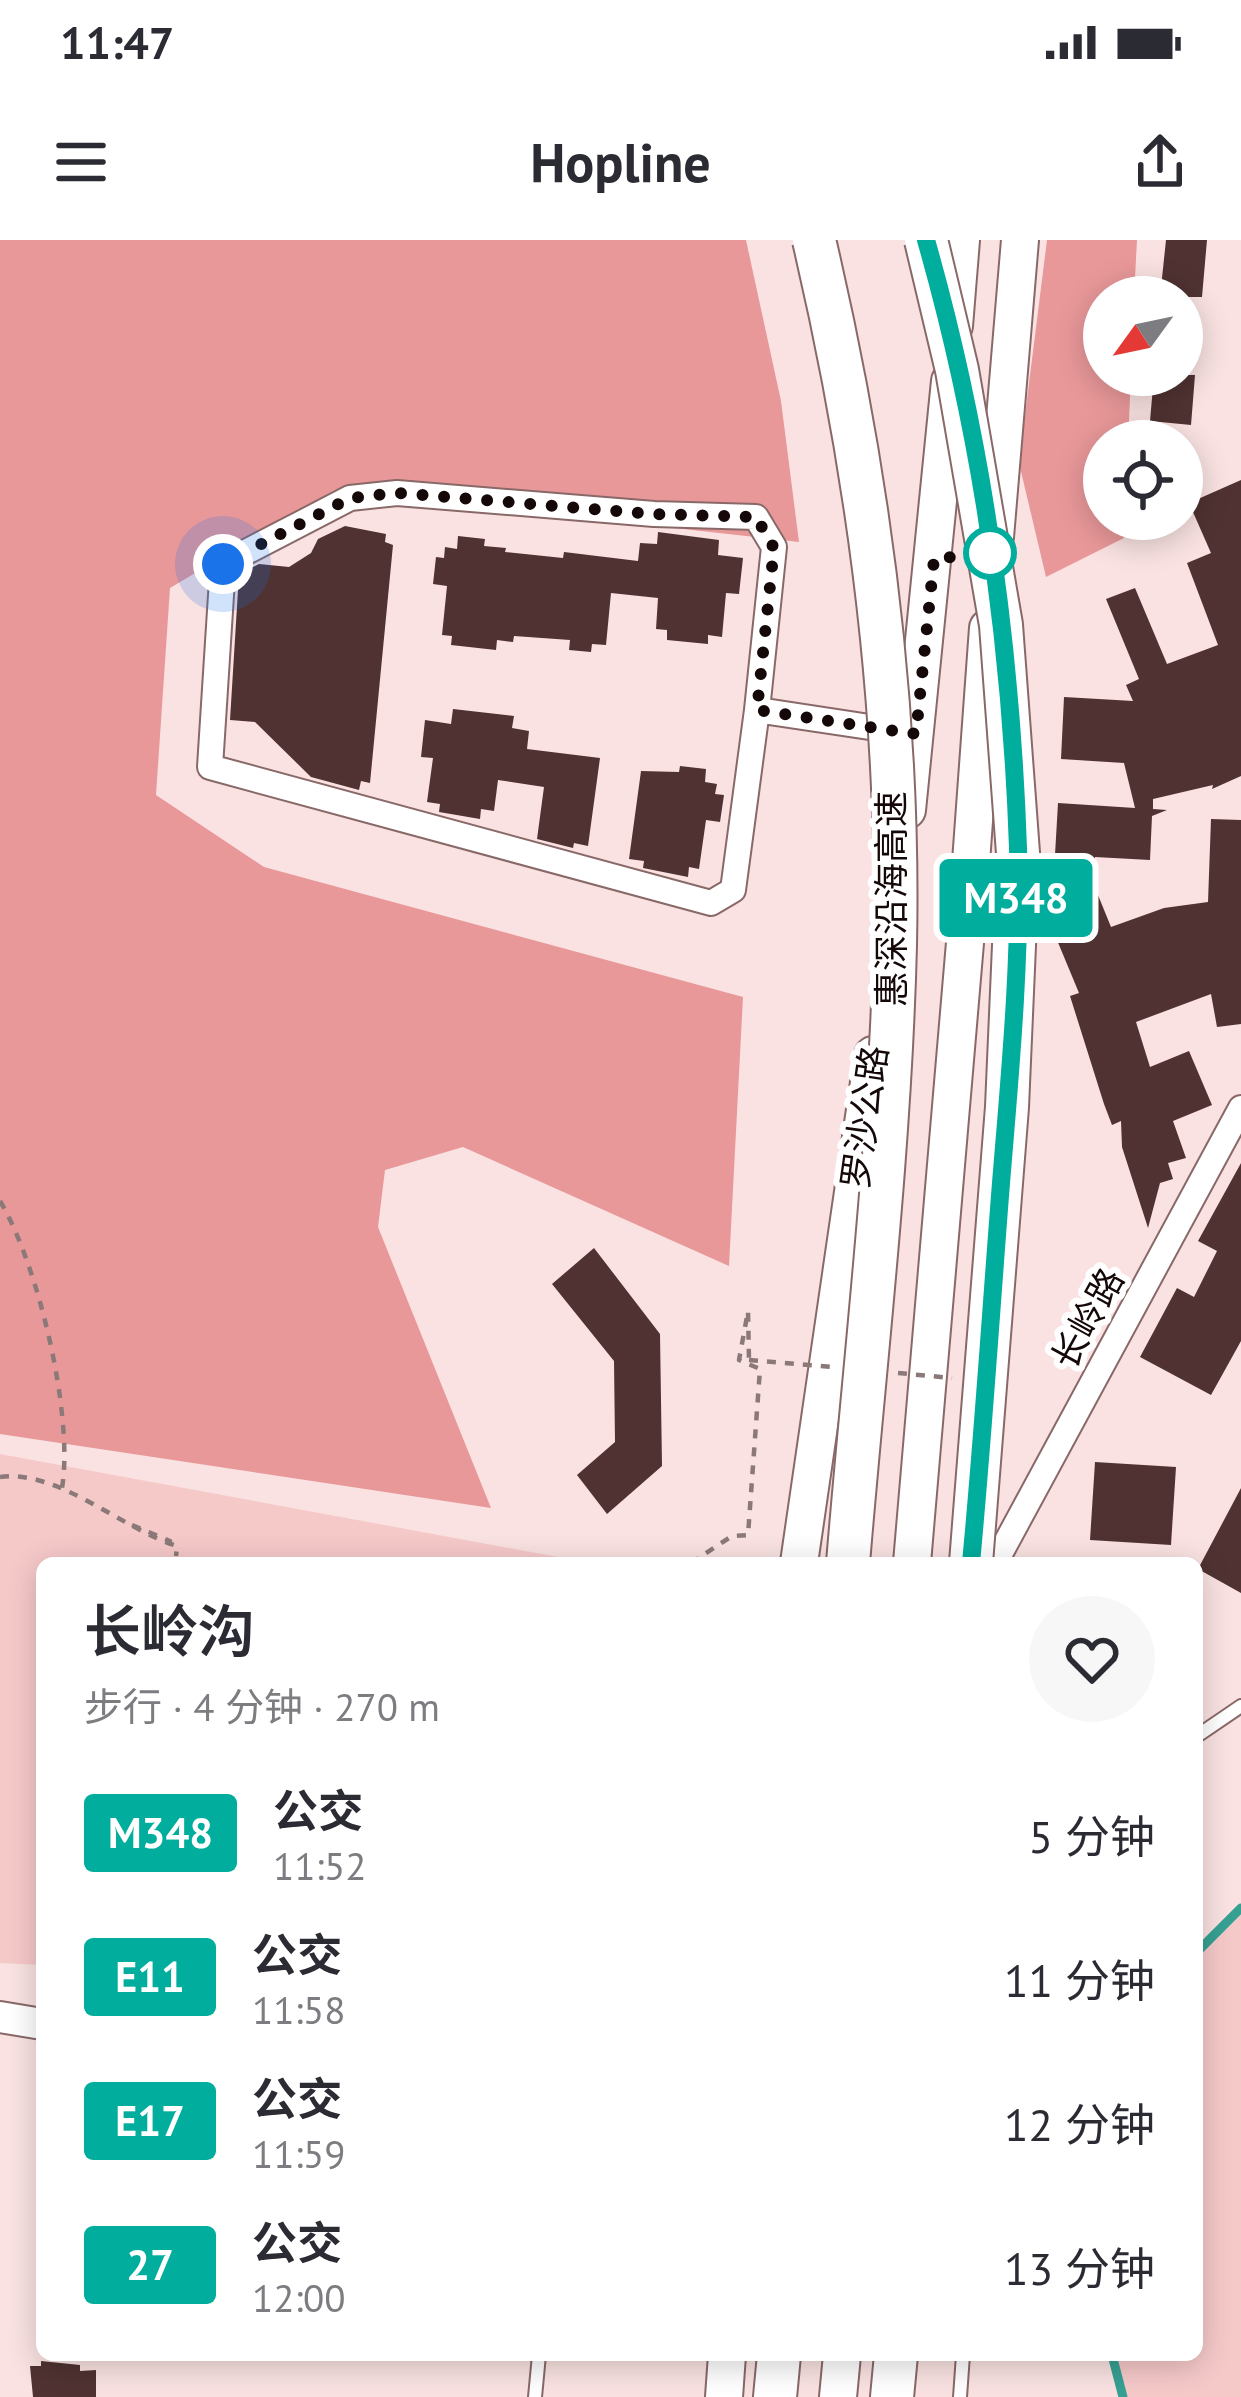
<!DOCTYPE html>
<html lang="zh">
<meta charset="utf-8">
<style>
:root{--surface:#fff;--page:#f7f7f7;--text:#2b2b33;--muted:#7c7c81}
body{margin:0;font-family:"PT Sans","Noto Sans SC",sans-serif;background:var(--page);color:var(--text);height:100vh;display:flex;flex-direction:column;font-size:45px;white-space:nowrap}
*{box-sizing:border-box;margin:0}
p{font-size:39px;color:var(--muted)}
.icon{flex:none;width:66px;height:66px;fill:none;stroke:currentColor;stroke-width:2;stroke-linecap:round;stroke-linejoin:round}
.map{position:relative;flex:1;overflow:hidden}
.panel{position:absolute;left:36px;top:1317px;width:1167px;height:804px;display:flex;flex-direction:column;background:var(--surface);border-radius:18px;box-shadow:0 6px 30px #0003}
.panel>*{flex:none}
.badge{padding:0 24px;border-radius:9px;font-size:42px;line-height:78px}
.needle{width:78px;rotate:237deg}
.buttons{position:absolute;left:1083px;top:36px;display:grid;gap:24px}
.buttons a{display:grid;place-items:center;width:120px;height:120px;border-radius:50%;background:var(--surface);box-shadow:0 6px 30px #0003;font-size:60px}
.you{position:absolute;width:60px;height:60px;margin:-30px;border:9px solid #fff;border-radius:50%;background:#1a73e8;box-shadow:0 0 0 18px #1a73e833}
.map>.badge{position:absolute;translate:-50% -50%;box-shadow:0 0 0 6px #fff}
.round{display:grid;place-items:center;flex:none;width:126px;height:126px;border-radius:63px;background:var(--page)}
.headline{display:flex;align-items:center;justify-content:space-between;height:204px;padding:0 48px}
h1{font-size:57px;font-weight:600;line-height:90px}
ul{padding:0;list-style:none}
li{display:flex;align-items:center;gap:36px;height:144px;padding:0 48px}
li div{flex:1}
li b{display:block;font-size:45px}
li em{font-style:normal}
li .badge{min-width:132px;font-weight:700;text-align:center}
.status{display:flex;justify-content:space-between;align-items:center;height:84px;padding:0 60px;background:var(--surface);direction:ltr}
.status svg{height:33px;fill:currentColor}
header{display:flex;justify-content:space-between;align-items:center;height:156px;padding:0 48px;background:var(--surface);font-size:54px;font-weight:600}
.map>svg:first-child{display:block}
.green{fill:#f6c9c9}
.forest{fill:#e99899}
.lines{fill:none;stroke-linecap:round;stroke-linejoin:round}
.stream{stroke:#36a193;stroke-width:9}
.building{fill:#503232}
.service-casing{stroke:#896868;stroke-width:16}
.minor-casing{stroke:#896868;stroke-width:28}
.tertiary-casing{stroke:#896868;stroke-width:34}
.primary-casing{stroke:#896868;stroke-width:40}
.motorway-casing{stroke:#896868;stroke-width:46}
.path{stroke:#8b7979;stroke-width:4.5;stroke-dasharray:9 9;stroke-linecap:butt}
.service{stroke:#fff;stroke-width:12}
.minor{stroke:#fff;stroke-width:24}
.tertiary{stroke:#fff;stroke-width:30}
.primary{stroke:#fff;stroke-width:36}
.motorway{stroke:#fff;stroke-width:42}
.motorway-bridge-casing{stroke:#896868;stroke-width:46;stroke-linecap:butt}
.path-bridge{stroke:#8b7979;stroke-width:4.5;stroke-dasharray:9 9;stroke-linecap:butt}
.motorway-bridge{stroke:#fff;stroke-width:42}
.line-casing{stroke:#fff;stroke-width:27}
.line{stroke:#01ad9c;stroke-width:18}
.walk{stroke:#140808;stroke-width:12;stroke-dasharray:0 21.6}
.stop-dot{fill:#fff;stroke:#01ad9c;stroke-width:6}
.labels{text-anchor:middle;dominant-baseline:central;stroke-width:12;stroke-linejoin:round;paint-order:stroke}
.street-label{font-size:36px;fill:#140808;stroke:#fff}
</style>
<div class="status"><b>11:47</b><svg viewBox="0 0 49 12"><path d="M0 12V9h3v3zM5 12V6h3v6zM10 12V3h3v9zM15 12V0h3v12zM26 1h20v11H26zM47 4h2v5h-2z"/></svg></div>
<header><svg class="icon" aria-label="menu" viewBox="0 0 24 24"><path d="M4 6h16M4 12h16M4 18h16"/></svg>Hopline<svg class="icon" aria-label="share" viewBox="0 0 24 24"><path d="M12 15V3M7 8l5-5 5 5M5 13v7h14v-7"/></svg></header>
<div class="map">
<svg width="1241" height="2157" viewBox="0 0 1241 2157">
<rect width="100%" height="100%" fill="#fae2e2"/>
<!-- green -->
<path class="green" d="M0 1214 590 1323H42V1725L0 1723Z
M1241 1667V2157H1123L1112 2115H1197V1707Z"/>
<!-- forest -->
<path class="forest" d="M0 0H746L781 161 799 302 335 250 170 348 156 555 264 627 743 757 729 1026 463 907 385 930 378 987 491 1268 0 1194Z
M1047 0H1137L1134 57H1104V135H1131L1128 201H1104V279H1125L1124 298 1046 337 1019 223Z"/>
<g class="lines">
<!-- stream -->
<path class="stream" d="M1197 1712 1241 1668
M1112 2115 1123 2157"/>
</g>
<!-- building -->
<path class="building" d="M1166 0H1207L1202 57H1160Z
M1154 135H1195L1191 185 1150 181Z
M1241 240V536L1212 549 1213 545 1153 559V569L1167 570 1152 576 1150 620 1095 617V635L1054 632 1058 563 1135 568 1124 523 1061 519 1064 457 1133 461 1126 445 1139 439 1106 359 1135 348 1167 424 1218 405 1187 323 1211 313 1189 263Z
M345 286 386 294 385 302 393 305 370 543 361 541 359 550 311 537 255 482 230 480 239 334 259 324 289 327 311 313 318 299Z
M658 292 719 300 718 315 743 318 739 354 726 353 722 397 708 395V404L667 400V390L656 389 658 358 611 353 606 405 592 404 591 412 569 410 570 400 514 396 513 402 497 400 496 410 451 405 452 396 442 395 447 346 433 344 436 317 444 318 445 307 457 309 458 296 485 299 484 306 506 308 505 312 563 318 564 312 638 321 640 303 657 304Z
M453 469 514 476 512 488 529 491 527 509 600 518 588 606 574 603 573 608 537 599 544 547 498 540 494 571 481 569 480 579 439 572 440 564 427 562 433 518 421 517 425 480 451 484Z
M680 526 706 529 705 542 717 544 715 554 724 555 720 582 706 580 699 629 689 627 688 637 643 628 644 621 629 619 641 531 679 532Z
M1211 579 1241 580V784L1217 787 1211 754 1136 782 1150 827 1189 811 1212 865 1173 881 1186 918 1168 923 1173 939 1160 943 1148 988 1122 907 1121 881 1112 885 1104 864 1070 756 1079 753 1047 676 1098 655 1111 687 1164 668 1208 662Z
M1241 923V1101L1211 1155 1140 1117 1177 1048 1194 1057 1217 1011 1198 1001Z
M594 1008 660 1094 662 1226 607 1274 577 1235 615 1202 614 1121 552 1044Z
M1095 1222 1176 1227 1171 1305 1090 1300Z
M1241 1248V1353L1198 1329Z
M41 2121 80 2125V2131L96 2130V2157H33L30 2126H41Z"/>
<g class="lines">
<defs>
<path id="service" d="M1197 1496 1241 1466
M535 2157 539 2115
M960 2157 963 2115"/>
<path id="minor" d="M757 470 733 650 711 663 210 527 223 324 350 258 397 253 654 274 756 277 774 307 757 470 896 491
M995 1323 1241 868"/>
<path id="tertiary" d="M0 1777 42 1784"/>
<path id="primary" d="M954 86 961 0
M995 297 1020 0
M907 570 950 141
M799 1323 873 815
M912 1323 966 691 988 388
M724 2157 727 2115
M838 2157 842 2115"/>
<path id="motorway" d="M775 2157 779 2115
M892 2157 896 2115"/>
</defs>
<!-- service casing -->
<use href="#service" class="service-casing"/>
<!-- minor casing -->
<use href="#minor" class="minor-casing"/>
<!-- tertiary casing -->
<use href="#tertiary" class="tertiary-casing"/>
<!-- primary casing -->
<use href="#primary" class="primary-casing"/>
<!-- motorway casing -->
<use href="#motorway" class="motorway-casing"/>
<!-- path -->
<path class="path" d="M0 961C38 1024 74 1175 62 1248
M0 1237C58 1229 122 1289 177 1306L176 1316
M132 1285 170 1301 168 1308
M691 1323 732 1296 748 1295 760 1129 739 1120 748 1071 749 1120"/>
<!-- service -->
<use href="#service" class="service"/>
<!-- minor -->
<use href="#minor" class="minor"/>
<!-- tertiary -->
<use href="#tertiary" class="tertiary"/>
<!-- primary -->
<use href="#primary" class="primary"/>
<!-- motorway -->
<use href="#motorway" class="motorway"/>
<defs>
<path id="motorway-bridge" d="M814 0C868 230 900 469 895 705 890 911 865 1118 848 1323
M926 0 957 130 1001 385 1018 613 1007 867 971 1323"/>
</defs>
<!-- motorway-bridge casing -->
<use href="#motorway-bridge" class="motorway-bridge-casing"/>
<!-- path-bridge -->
<path class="path-bridge" d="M749 1120 833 1127
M898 1133 952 1138"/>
<!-- motorway-bridge -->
<use href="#motorway-bridge" class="motorway-bridge"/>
</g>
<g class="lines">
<defs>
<path id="line" d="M926 0C982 196 1011 405 1018 608 1021 718 1010 834 1001 943 991 1070 983 1197 971 1323"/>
</defs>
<!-- line casing -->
<use href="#line" class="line-casing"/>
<!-- line -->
<use href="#line" class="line"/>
<!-- walk -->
<path class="walk" d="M223 324 350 258 397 253 654 274 756 277 774 308 757 470 916 494 934 319 990 313"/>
</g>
<!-- markers -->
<circle class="stop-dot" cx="990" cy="313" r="24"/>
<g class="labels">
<!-- street labels -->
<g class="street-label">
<text transform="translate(890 659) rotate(-90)">惠深沿海高速</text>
<text transform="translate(864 877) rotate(-82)">罗沙公路</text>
<text transform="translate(1087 1078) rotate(-61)">长岭路</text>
</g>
</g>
</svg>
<div class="buttons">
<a><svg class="needle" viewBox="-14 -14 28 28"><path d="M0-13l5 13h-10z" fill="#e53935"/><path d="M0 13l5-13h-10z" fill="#7c7c81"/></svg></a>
<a><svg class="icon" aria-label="locate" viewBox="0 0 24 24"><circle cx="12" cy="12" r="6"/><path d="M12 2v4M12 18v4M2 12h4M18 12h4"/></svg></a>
</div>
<div class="you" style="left:223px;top:324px"></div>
<b class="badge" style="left:1016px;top:658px;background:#01ad9c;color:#fff">M348</b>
<section class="panel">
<div class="headline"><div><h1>长岭沟</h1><p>步行 · 4 分钟 · 270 m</p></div><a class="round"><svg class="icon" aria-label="heart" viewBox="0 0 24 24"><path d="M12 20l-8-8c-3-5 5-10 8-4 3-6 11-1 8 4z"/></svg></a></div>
<ul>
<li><span class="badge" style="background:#01ad9c;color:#fff">M348</span><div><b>公交</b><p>11:52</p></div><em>5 分钟</em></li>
<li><span class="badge" style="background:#01ad9c;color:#fff">E11</span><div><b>公交</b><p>11:58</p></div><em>11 分钟</em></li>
<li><span class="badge" style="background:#01ad9c;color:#fff">E17</span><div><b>公交</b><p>11:59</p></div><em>12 分钟</em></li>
<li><span class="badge" style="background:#01ad9c;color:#fff">27</span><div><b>公交</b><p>12:00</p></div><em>13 分钟</em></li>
</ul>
</section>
</div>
